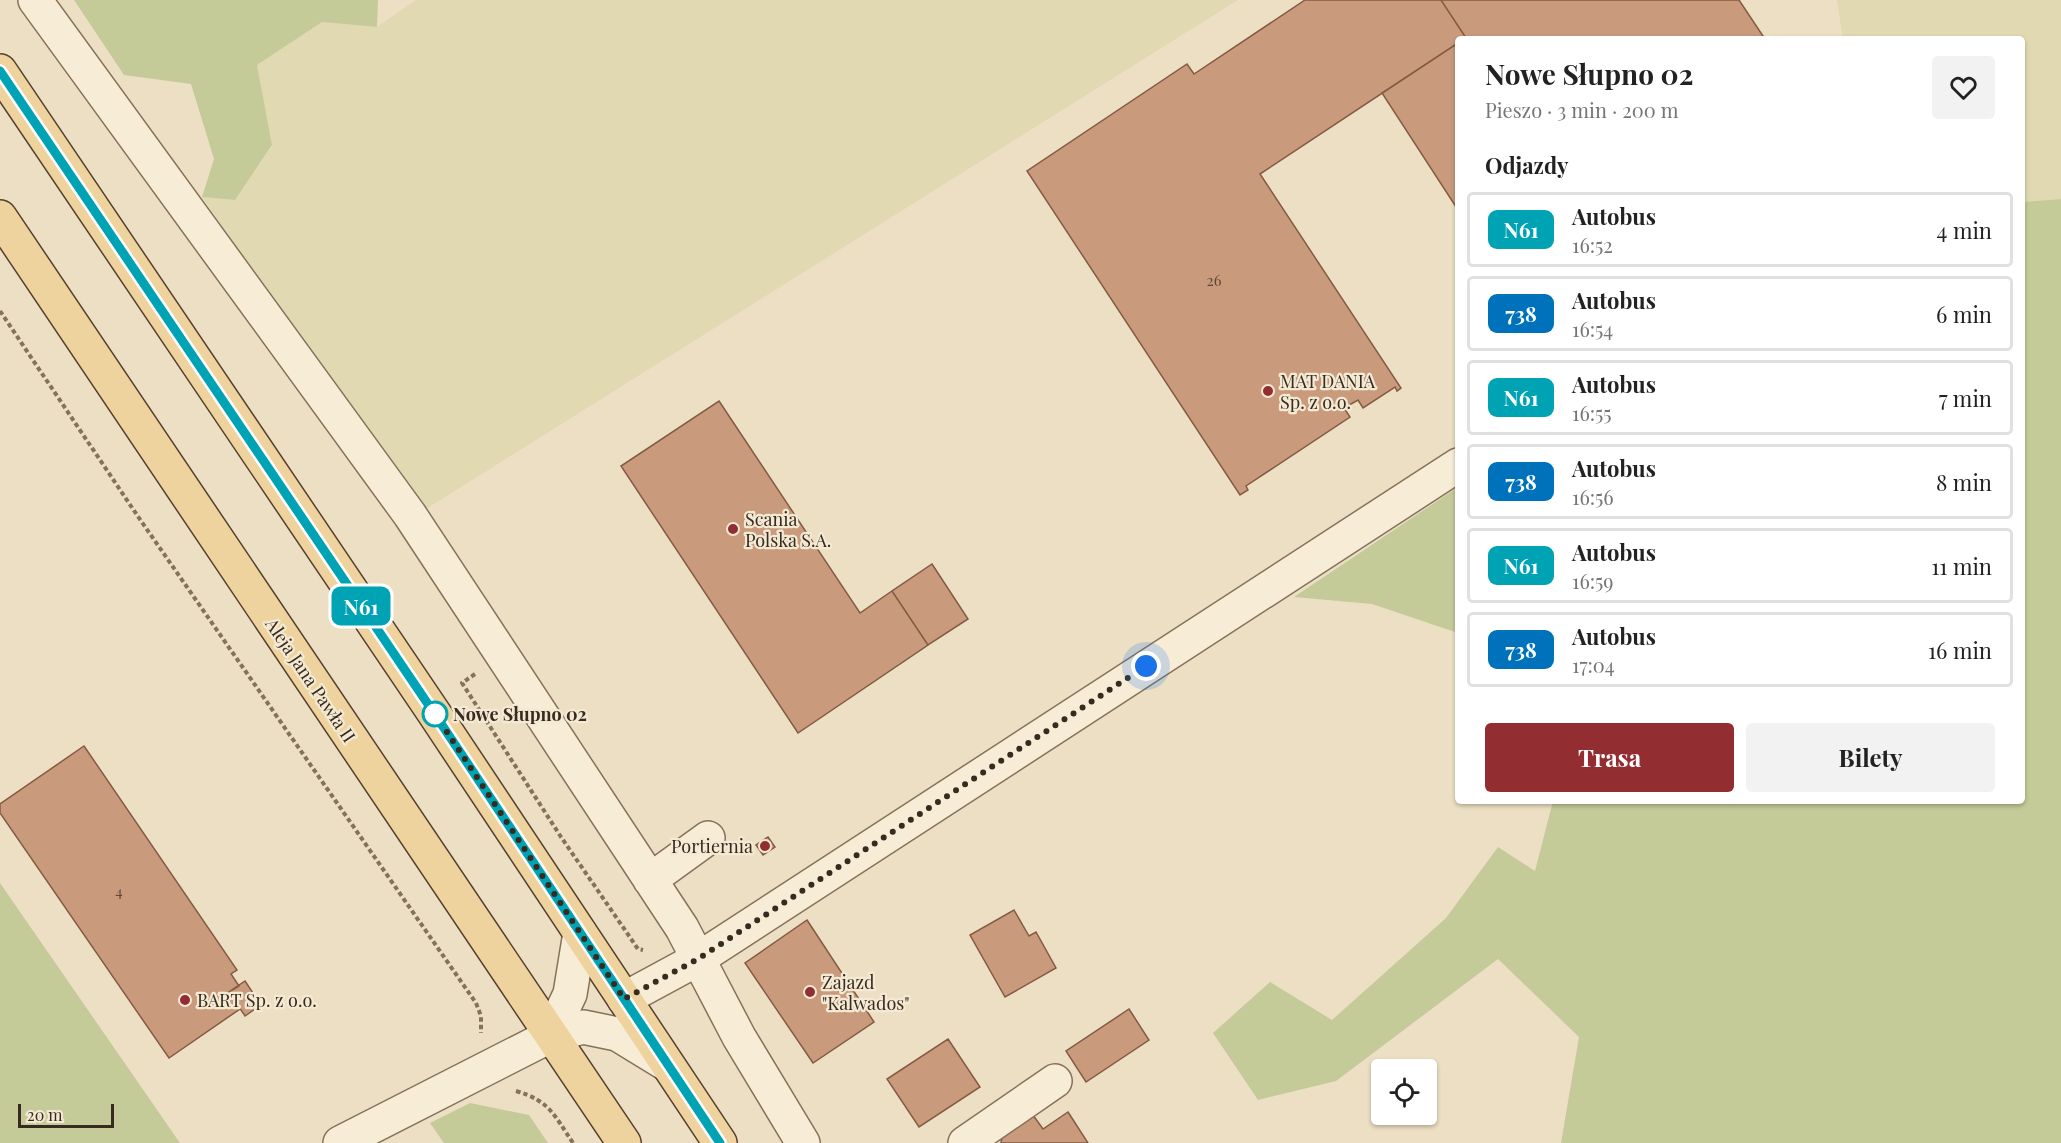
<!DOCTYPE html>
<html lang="pl">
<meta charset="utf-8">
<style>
:root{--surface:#fff;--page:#f2f2f2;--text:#222;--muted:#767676;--line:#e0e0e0;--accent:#922e32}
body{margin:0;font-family:"Playfair Display",serif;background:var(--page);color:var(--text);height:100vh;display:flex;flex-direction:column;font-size:22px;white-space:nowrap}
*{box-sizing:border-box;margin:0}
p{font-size:20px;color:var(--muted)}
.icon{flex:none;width:33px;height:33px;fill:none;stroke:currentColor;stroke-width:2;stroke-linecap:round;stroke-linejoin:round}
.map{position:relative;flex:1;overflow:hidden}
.side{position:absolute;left:1455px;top:36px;width:570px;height:768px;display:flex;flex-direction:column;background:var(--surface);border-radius:6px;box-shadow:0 2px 4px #0004}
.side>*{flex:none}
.badge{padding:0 12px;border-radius:9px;font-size:21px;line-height:39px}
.tools{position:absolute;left:1371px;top:1059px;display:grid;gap:12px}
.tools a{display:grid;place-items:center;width:66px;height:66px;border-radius:6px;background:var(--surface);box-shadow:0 2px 4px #0004;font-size:30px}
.scale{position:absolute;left:18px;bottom:15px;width:96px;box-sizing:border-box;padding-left:6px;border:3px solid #372a1f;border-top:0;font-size:16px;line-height:21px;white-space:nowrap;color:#372a1f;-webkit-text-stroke:4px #f4ead4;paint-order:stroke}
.you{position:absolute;width:30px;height:30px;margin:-15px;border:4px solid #fff;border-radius:50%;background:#1a73e8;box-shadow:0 0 0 9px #1a73e833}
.map>.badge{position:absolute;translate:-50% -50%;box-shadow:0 0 0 3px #fff}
h2{padding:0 30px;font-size:22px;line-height:54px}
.round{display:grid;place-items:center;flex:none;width:63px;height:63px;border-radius:6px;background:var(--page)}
.overview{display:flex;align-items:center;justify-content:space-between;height:102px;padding:0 30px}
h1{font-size:28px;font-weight:700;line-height:45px}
.cta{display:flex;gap:12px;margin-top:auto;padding:12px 30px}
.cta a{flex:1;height:69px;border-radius:6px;background:var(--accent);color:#fff;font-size:24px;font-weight:700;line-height:69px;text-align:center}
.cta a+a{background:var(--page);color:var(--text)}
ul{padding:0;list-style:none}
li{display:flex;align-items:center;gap:18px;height:75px;margin:0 12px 9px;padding:0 18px;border:3px solid var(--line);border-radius:6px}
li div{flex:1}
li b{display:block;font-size:22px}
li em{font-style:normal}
li .badge{min-width:66px;font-weight:700;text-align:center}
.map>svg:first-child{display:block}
.farmland{fill:#e1d9b2}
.green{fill:#c5ca99}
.building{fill:#c99a7c;stroke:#845b42;stroke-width:1.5}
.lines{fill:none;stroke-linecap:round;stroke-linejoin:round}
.minor-casing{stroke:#86715b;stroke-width:36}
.major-casing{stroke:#54402f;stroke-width:36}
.path{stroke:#86715b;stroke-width:4;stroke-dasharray:4.5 3;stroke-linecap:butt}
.minor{stroke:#f7edd7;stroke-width:33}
.major{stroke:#eed39e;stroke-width:33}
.line-casing{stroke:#fff;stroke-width:14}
.line{stroke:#00a3b4;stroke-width:9}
.walk{stroke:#372a1f;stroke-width:6;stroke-dasharray:0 10.8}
.poi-dot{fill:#922e32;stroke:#f4ead4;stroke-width:2}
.stop-dot{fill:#fff;stroke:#00a3b4;stroke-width:3}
.labels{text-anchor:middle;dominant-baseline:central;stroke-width:4.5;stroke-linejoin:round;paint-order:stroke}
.number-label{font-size:15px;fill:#5c4636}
.poi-label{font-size:18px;fill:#372a1f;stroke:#f4ead4;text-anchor:start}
.street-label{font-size:18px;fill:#372a1f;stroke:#f4ead4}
.stop-label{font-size:18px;font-weight:bold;fill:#372a1f;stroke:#f4ead4;text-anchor:start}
</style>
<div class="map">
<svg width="2061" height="1143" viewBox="0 0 2061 1143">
<rect width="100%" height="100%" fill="#ecdfc4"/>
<!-- farmland -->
<path class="farmland" d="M416 0H1238L421 512 202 197 235 200 272 146 257 65 322 22 377 27Z
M1837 0H2061V199L2022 202V39H1843Z"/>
<!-- green -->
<path class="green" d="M74 0H378L377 27 322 22 257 65 272 145 235 200 202 197 214 159 191 84 124 75Z
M2061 199V1143H1561L1579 1037 1498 959 1336 1081 1258 1100 1213 1033 1270 982 1332 1020 1446 918 1498 847 1535 871 1553 801H2022V202Z
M1458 487V633L1372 604 1294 597Z
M0 883 180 1143H0Z
M470 1103 529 1115 548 1143H444L430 1123Z"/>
<!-- building -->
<path class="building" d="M1305 0H1441L1466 38 1458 39V43L1260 174 1401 388 1397 391 1395 387 1363 408 1358 400 1344 408 1350 417 1246 486 1248 490 1240 495 1027 171 1187 64 1194 74Z
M1441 0H1739L1765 39H1464L1466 38Z
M1458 43V210L1382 93Z
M719 401 860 613 892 591 928 645 798 733 621 466Z
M932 564 968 619 928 645 892 591Z
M84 746 237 970 231 974 239 986 229 992 240 1009 169 1058 0 813V804Z
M768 837 775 847 763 855 756 845Z
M1014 910 1029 936 1036 932 1056 968 1005 997 970 935Z
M807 920 874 1022 813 1063 745 963Z
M245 981 261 1005 245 1016 229 992Z
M1129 1009 1149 1040 1086 1082 1066 1051Z
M948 1039 980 1087 919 1127 887 1079Z
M1068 1112 1088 1143H1001L1002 1136 1033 1115 1043 1129Z"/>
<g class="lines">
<defs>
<path id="minor" d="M35 0 410 515 682 928 739 1037 803 1143
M650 880 708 838
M624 999 698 959 1458 465
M550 1036 570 994 580 933
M340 1143 550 1036 583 1027 617 1034 666 1064
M965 1143 1055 1081"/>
<path id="major" d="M0 71 434 713 720 1143
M0 217 624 1143"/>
</defs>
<!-- minor casing -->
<use href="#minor" class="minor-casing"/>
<!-- major casing -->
<use href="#major" class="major-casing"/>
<!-- path -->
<path class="path" d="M0 311 139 518 476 1003 481 1016V1033
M475 674 462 683 561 837 638 949 643 950
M516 1091C550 1101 554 1115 573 1143"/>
<!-- minor -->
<use href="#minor" class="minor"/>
<!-- major -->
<use href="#major" class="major"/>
</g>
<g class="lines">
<defs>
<path id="line" d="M0 71 434 713 720 1143"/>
</defs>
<!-- line casing -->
<use href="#line" class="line-casing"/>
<!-- line -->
<use href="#line" class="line"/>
<!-- walk -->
<path class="walk" d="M435 714 624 999 698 959 1146 666"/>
</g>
<!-- markers -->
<g class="poi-dot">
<circle cx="1268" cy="391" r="6"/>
<circle cx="733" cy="529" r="6"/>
<circle cx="765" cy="846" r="6"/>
<circle cx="810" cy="992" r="6"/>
<circle cx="185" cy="1000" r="6"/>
</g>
<circle class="stop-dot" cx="435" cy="714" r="12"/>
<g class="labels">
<!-- number labels -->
<g class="number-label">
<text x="1214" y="280">26</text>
<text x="119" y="891">4</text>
</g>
<!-- poi labels -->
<g class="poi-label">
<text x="1280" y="381">MAT DANIA<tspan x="1280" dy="21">Sp. z o.o.</tspan></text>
<text x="745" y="519">Scania<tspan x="745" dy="21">Polska S.A.</tspan></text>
<text x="753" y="846" text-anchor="end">Portiernia</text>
<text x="822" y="982">Zajazd<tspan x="822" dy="21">"Kalwados"</tspan></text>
<text x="197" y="1000">BART Sp. z o.o.</text>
</g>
<!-- street labels -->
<g class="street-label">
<text transform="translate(311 680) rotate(56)">Aleja Jana Pawła II</text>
</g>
<!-- stop labels -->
<g class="stop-label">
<text x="453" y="714">Nowe Słupno 02</text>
</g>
</g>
</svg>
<div class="tools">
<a><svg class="icon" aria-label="locate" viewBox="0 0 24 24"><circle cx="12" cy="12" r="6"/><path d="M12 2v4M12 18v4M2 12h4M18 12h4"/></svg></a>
</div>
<div class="scale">20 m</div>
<div class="you" style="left:1146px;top:666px"></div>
<b class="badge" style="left:361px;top:606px;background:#00a3b4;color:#fff">N61</b>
<section class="side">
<div class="overview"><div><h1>Nowe Słupno 02</h1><p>Pieszo · 3 min · 200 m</p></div><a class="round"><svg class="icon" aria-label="heart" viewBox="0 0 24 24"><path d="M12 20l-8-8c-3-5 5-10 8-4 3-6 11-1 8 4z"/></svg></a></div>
<h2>Odjazdy</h2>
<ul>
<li><span class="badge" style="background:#00a3b4;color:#fff">N61</span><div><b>Autobus</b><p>16:52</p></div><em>4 min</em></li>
<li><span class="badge" style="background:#0072bc;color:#fff">738</span><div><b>Autobus</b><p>16:54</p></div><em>6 min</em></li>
<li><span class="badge" style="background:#00a3b4;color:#fff">N61</span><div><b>Autobus</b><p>16:55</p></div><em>7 min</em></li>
<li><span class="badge" style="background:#0072bc;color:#fff">738</span><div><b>Autobus</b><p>16:56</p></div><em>8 min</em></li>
<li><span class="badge" style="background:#00a3b4;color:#fff">N61</span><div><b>Autobus</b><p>16:59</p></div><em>11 min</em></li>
<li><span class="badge" style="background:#0072bc;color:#fff">738</span><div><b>Autobus</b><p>17:04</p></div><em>16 min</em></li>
</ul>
<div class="cta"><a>Trasa</a><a>Bilety</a></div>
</section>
</div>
